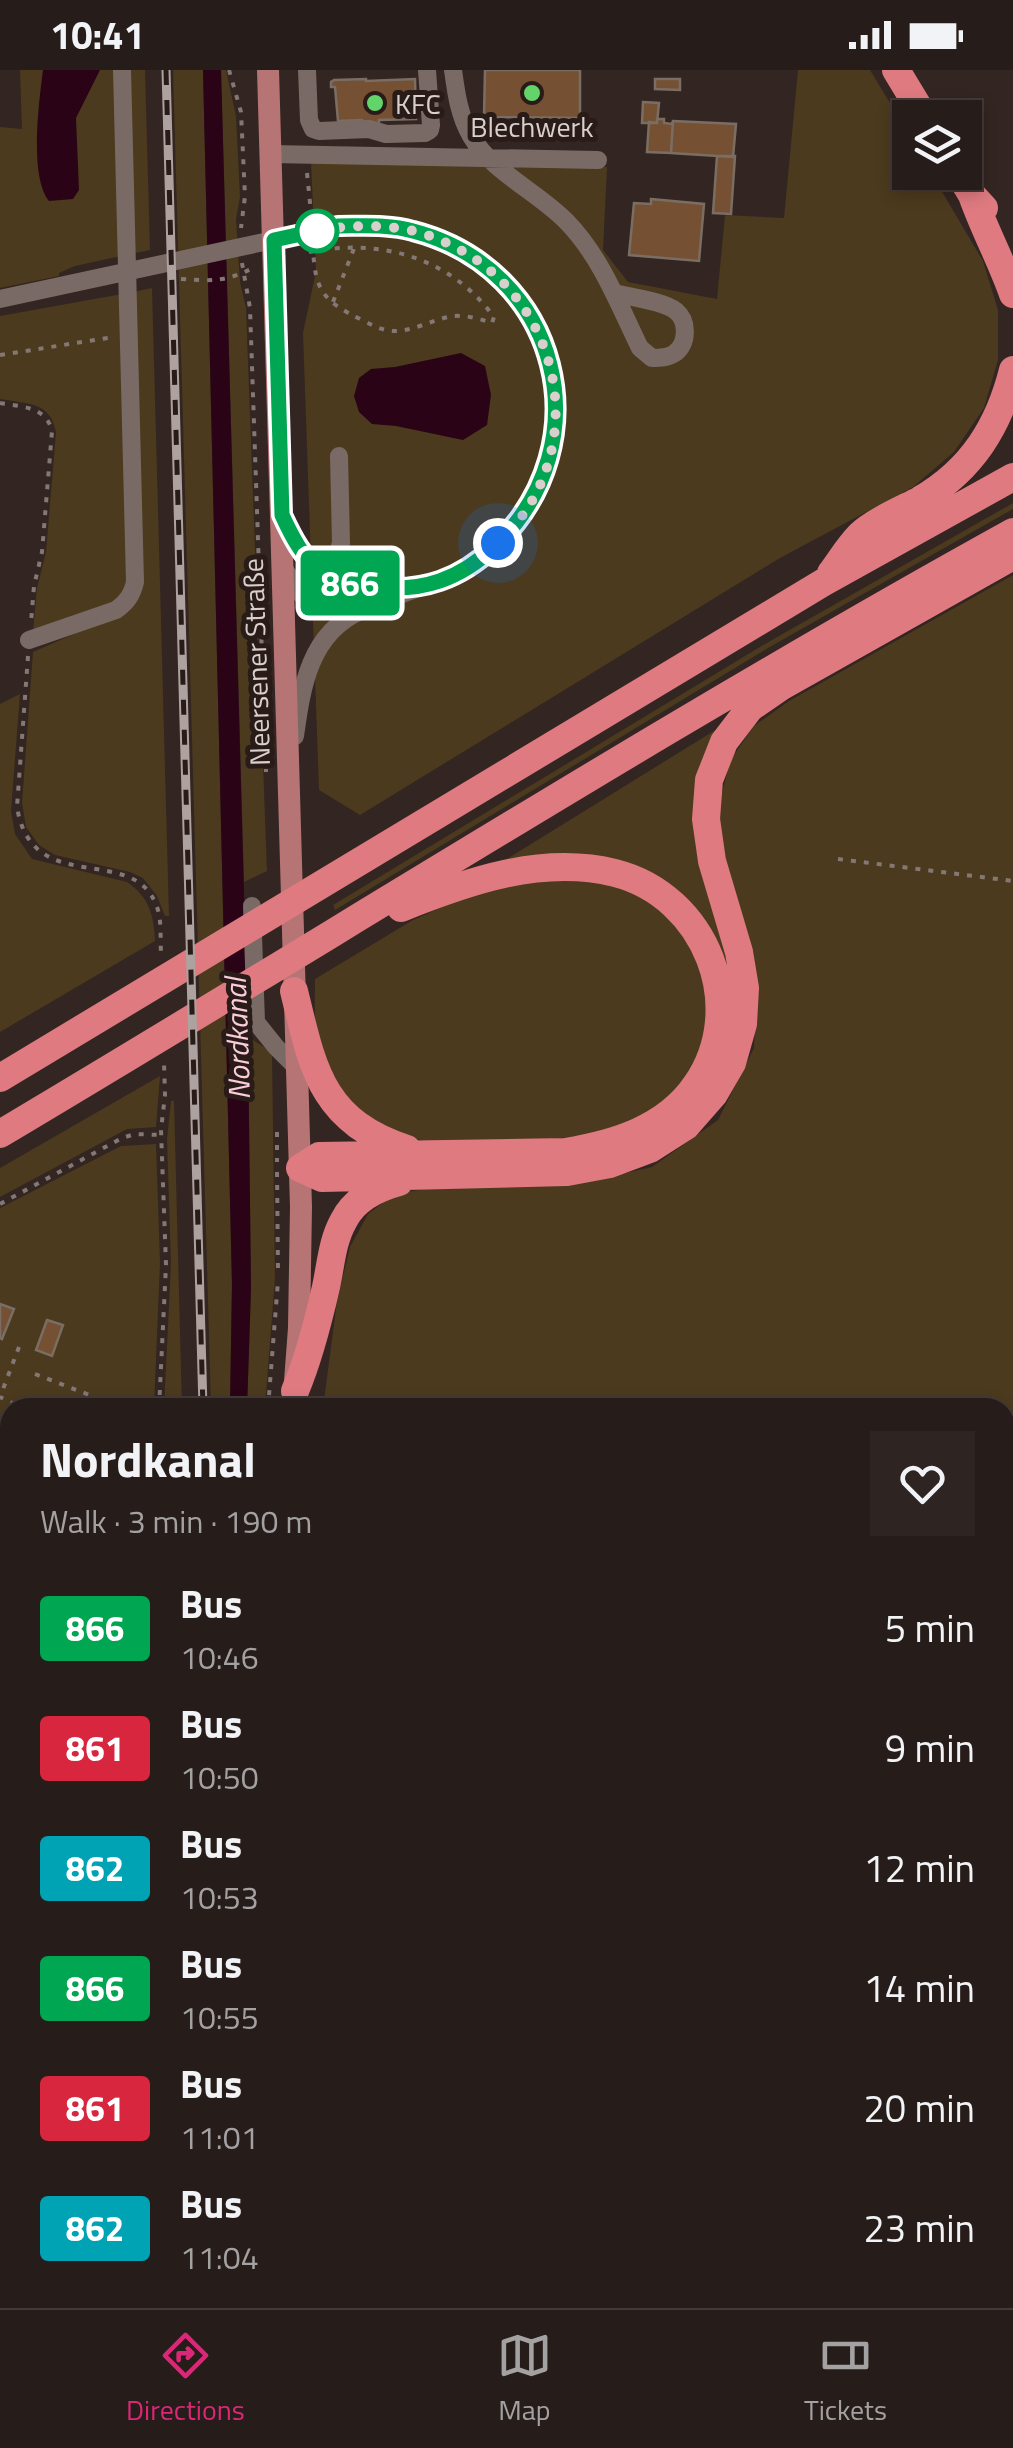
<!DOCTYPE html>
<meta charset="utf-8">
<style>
:root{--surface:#261c19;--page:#2e2522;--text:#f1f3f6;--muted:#a4a1a2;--line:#423a38;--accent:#db2777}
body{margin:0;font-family:"Titillium Web",sans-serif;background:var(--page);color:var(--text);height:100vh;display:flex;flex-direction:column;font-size:38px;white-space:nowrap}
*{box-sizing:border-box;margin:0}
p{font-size:32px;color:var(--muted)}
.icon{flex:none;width:55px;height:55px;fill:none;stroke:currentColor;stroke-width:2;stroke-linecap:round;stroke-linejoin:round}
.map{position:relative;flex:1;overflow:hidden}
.sheet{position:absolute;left:0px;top:1328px;width:1015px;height:912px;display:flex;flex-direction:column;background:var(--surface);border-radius:30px 30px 0 0;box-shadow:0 5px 15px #0003,0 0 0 2px var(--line)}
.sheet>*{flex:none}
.badge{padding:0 20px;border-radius:8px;font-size:35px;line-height:65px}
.tools{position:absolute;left:892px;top:30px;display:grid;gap:20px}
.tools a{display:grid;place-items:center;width:90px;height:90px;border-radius:0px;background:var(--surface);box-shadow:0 5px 15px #0003,0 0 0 2px var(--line);font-size:50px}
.you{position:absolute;width:50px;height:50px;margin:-25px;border:8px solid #fff;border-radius:50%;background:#1a73e8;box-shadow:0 0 0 15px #1a73e833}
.map>.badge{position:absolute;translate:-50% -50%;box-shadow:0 0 0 5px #fff}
.round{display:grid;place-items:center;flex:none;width:105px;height:105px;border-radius:0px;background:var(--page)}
.head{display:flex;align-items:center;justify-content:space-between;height:170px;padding:0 40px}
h1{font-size:48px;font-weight:700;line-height:75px}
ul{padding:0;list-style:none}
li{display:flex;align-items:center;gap:30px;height:120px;padding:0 40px}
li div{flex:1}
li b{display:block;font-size:38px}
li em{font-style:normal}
li .badge{min-width:110px;font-weight:700;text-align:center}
.status{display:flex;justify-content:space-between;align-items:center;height:70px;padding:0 50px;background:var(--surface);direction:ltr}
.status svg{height:28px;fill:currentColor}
.dock{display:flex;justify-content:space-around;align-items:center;height:140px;border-top:2px solid var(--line);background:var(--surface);font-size:28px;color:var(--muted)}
.dock a{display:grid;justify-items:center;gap:5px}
.dock .current{color:var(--accent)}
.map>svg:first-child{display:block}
.green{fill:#4b3a1d}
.water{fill:#2a0416}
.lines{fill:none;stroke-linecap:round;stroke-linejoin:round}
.canal{stroke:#2a0416;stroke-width:20}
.building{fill:#755032;stroke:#7a6e64;stroke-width:2.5}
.path{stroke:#847875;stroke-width:4;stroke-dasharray:5 8;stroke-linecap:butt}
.minor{stroke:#7a6a65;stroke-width:18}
.major{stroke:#b67475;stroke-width:22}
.highway{stroke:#de7a80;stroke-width:28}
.rail-casing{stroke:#ada29f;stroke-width:9}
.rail{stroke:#291c18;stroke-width:5;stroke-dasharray:15;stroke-linecap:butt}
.line-casing{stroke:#fff;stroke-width:22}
.line{stroke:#00a651;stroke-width:15}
.walk{stroke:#d9d0cd;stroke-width:10;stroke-dasharray:0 18}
.poi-dot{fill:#62d469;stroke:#291c18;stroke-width:4}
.stop-dot{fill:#fff;stroke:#00a651;stroke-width:5}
.labels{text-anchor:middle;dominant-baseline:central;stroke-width:10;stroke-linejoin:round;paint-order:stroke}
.poi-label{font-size:28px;fill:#d9d0cd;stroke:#291c18;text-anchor:start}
.street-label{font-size:28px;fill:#d9d0cd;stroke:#291c18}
.water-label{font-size:30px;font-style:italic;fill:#fbccdc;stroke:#291c18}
</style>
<div class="status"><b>10:41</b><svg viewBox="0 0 49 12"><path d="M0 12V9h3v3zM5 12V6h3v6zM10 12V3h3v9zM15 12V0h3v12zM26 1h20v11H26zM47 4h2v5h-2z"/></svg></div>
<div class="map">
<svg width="1013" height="2238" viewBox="0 0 1013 2238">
<rect width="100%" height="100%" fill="#332521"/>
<!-- green -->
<path class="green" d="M20 0H116L121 186 75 196 59 203V206L0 218V57L22 59Z
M127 0H145L150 180 131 184Z
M173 0H203L232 1214 230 1338 211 1337Z
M221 0H226L236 46 240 127 236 149 240 212 246 238 267 801 244 812Z
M798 0H870L910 66V102L931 103 983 191 998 240V290L984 338 954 382 913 417 780 488 360 745 319 720 303 263 316 201 311 92 607 97 603 180 628 212 717 229 725 145 784 148Z
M152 218 169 846H165L157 826 143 808 130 802 55 785 39 775 26 757 22 733 33 582 117 545 132 533 133 222Z
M122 224 130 504 119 531 33 562 37 518 46 482 56 362C50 331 27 334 0 329V246Z
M1013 433V439L768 578 335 840 333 835 765 574Z
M1013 505V1695L1005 1689V1338H323L337 1231 350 1177 368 1144 394 1124 425 1119 590 1111 652 1097 718 1050 754 978 757 906 720 777 719 733 731 689 754 656 789 631Z
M20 624 11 741 15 764 32 789 127 812C149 827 154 845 155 871L0 962V634Z
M717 659 701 694 693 741 696 778 736 921 654 806 502 792Z
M588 809C617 816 647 822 669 845 723 899 718 993 655 1039 615 1068 564 1068 517 1070 490 1071 460 1075 433 1072 370 1064 327 1026 316 962 314 945 315 927 315 909L413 850 476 822 535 810Z
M248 967 272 982 275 1208 265 1337 247 1338 251 1218Z
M160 1006 156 1057 127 1059 0 1127V1098Z
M171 1031H174L182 1338 164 1337 171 1194 167 1069Z
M156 1074 160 1193 154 1337 10 1338V1787L0 1783V1138L121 1076Z
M0 1790 10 1794V2040L0 2064Z
M53 2230H308L309 2238H48Z"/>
<!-- water -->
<path class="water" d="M43 0H100L76 48 79 120 73 129 49 131C29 106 39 32 43 0Z
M203 0H221L248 967 251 1218 247 1338 230 1337 232 1214Z
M461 283 485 296 491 325 487 355 463 370 396 356 372 354 359 342 354 326 359 308 371 299 395 297Z"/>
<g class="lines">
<!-- canal -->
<path class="canal" d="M0 2190 10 2172"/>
</g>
<!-- building -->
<path class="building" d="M485 0H580V48L484 47Z
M366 9V11L415 9 416 49 379 50V57L362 54V50L338 51 335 17H331V12L334 10Z
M655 9H680V20L655 19Z
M643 32 659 33 657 53H642Z
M657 49H664V53L672 54 673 51 671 83 647 82 649 52 657 53Z
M673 51 736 54 733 87 671 83Z
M717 86H735L731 144 713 143Z
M651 129 704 134 699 191 629 185 634 133 651 134Z
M0 1234 14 1239 2 1269 0 1268Z
M47 1250 63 1255 52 1286 36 1280Z
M1005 2188 1013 2190V2238H982L983 2230H1005Z
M578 2230H613L615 2234 607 2238H582Z"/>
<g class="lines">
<!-- path -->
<path class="path" d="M229 0 241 42 245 126 241 158
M307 103 311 143
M309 182C380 168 450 187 494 247L492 253C480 249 467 245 453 246 433 249 413 262 392 261 381 260 372 255 362 250 323 231 315 221 313 178
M242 193 250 238 266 702
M181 209C211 211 226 212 253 198
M333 232 355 176
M0 285 114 267
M0 333C21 337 46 336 52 361L42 482 34 516 31 552
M28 586 17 737C32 830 134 771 157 837 162 851 160 868 161 883
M838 789 1013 811
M277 1062V1092
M277 1102 278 1202
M0 1134 122 1068 135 1064 161 1065
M19 1277 0 1327 23 1338
M35 1304 92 1326 91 1338
M159 1338 166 1195 161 1060 165 1025 164 993
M268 1338 278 1211
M0 1390 10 1395
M0 1455 10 1460
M0 1588 10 1594
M0 1728 10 1734
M223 2230 228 2238"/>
<!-- minor -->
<path class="minor" d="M307 0 309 50 313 59 319 61 369 59 386 64 425 63 430 60 431 55 427 0
M453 0C456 22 459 46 471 66 492 102 538 122 567 152 601 187 619 235 640 278L652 288C660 288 668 288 675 283 688 273 688 251 676 241 664 231 629 227 614 223
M271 84 598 90
M0 229 338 156C376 156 414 156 449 174 547 223 588 343 527 437 515 457 501 475 482 488 457 506 428 514 399 525 371 536 332 549 305 528 296 520 290 507 283 497
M284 449C314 513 340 516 407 518
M330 507 341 473 339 386
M29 570 116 540C127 532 132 525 135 512L122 0
M295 666C302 615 310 564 360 541
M252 836 256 952 276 977 296 997
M1005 1697 1013 1702
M7 1790 10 1791
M1005 1960 1013 1957
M0 2079 10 2056"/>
<!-- major -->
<path class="major" d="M268 0 301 1137 299 1258 293 1338
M524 2230 528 2238"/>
<!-- highway -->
<path class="highway" d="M896 0 925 48
M958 102 972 125 984 138
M972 125C984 159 1001 190 1013 224
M831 503C840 491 849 476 860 465 873 452 903 439 920 430 972 400 999 356 1013 300
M294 921C313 999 321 1051 407 1079
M0 1008 824 512 1013 407
M0 1064C338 863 669 652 1013 462
M300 1098 322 1108 567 1102 610 1094 650 1079 686 1056 714 1024 732 993 743 954 745 918 739 882 712 791 706 749 709 710 724 672 750 638 782 616 1013 486
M300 1098 319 1086 565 1082C614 1074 666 1059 696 1015 750 937 706 826 615 803 542 785 468 811 401 838
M295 1321C309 1288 318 1252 326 1217 331 1194 332 1171 344 1150 355 1128 377 1118 399 1112"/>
<defs>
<path id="rail" d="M166 0 203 1338
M25 2238 29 2230"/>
</defs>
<!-- rail casing -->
<use href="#rail" class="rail-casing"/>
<!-- rail -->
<use href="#rail" class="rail"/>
</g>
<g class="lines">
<defs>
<path id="line" d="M338 156C363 156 389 154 413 161 560 199 604 373 494 477 460 509 423 522 377 517 320 511 305 495 282 445L274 170Z"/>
</defs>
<!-- line casing -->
<use href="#line" class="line-casing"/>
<!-- line -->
<use href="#line" class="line"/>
<!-- walk -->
<path class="walk" d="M317 161 302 164C338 156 373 153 409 160 429 164 448 173 466 183 569 246 588 390 498 473"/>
</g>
<!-- markers -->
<g class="poi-dot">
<circle cx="532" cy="23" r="10"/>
<circle cx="375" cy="33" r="10"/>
</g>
<circle class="stop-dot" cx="317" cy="161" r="20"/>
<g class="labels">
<!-- poi labels -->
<g class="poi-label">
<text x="395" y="33">KFC</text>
<text x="532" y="56" text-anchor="middle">Blechwerk</text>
</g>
<!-- street labels -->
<g class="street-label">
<text transform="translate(256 592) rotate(-92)">Neersener Straße</text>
</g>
<!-- water labels -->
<g class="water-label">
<text transform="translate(237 969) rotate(-92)">Nordkanal</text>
</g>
</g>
</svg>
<div class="tools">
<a><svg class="icon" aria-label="layers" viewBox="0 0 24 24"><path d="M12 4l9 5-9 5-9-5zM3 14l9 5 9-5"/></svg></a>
</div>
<div class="you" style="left:498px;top:473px"></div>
<b class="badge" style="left:350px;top:513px;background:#00a651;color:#fff">866</b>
<section class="sheet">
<div class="head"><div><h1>Nordkanal</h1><p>Walk · 3 min · 190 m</p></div><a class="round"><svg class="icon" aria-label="heart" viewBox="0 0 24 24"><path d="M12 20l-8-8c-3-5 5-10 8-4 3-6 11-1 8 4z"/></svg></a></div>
<ul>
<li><span class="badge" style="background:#00a651;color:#fff">866</span><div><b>Bus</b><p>10:46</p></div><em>5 min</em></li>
<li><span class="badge" style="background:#d7263d;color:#fff">861</span><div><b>Bus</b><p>10:50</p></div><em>9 min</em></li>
<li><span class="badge" style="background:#00a3b4;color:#fff">862</span><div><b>Bus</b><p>10:53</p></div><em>12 min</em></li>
<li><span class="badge" style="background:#00a651;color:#fff">866</span><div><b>Bus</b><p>10:55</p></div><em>14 min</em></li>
<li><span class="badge" style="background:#d7263d;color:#fff">861</span><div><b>Bus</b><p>11:01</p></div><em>20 min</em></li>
<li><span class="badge" style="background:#00a3b4;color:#fff">862</span><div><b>Bus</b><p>11:04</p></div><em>23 min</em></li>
</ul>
</section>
</div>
<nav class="dock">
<a class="current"><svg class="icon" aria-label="directions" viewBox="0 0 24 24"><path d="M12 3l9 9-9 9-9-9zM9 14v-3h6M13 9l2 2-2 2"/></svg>Directions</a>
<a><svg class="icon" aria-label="map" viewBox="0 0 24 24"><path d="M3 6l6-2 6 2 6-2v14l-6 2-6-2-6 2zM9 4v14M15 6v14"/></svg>Map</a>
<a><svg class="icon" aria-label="tickets" viewBox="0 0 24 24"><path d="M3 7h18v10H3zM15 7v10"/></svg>Tickets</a>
</nav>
